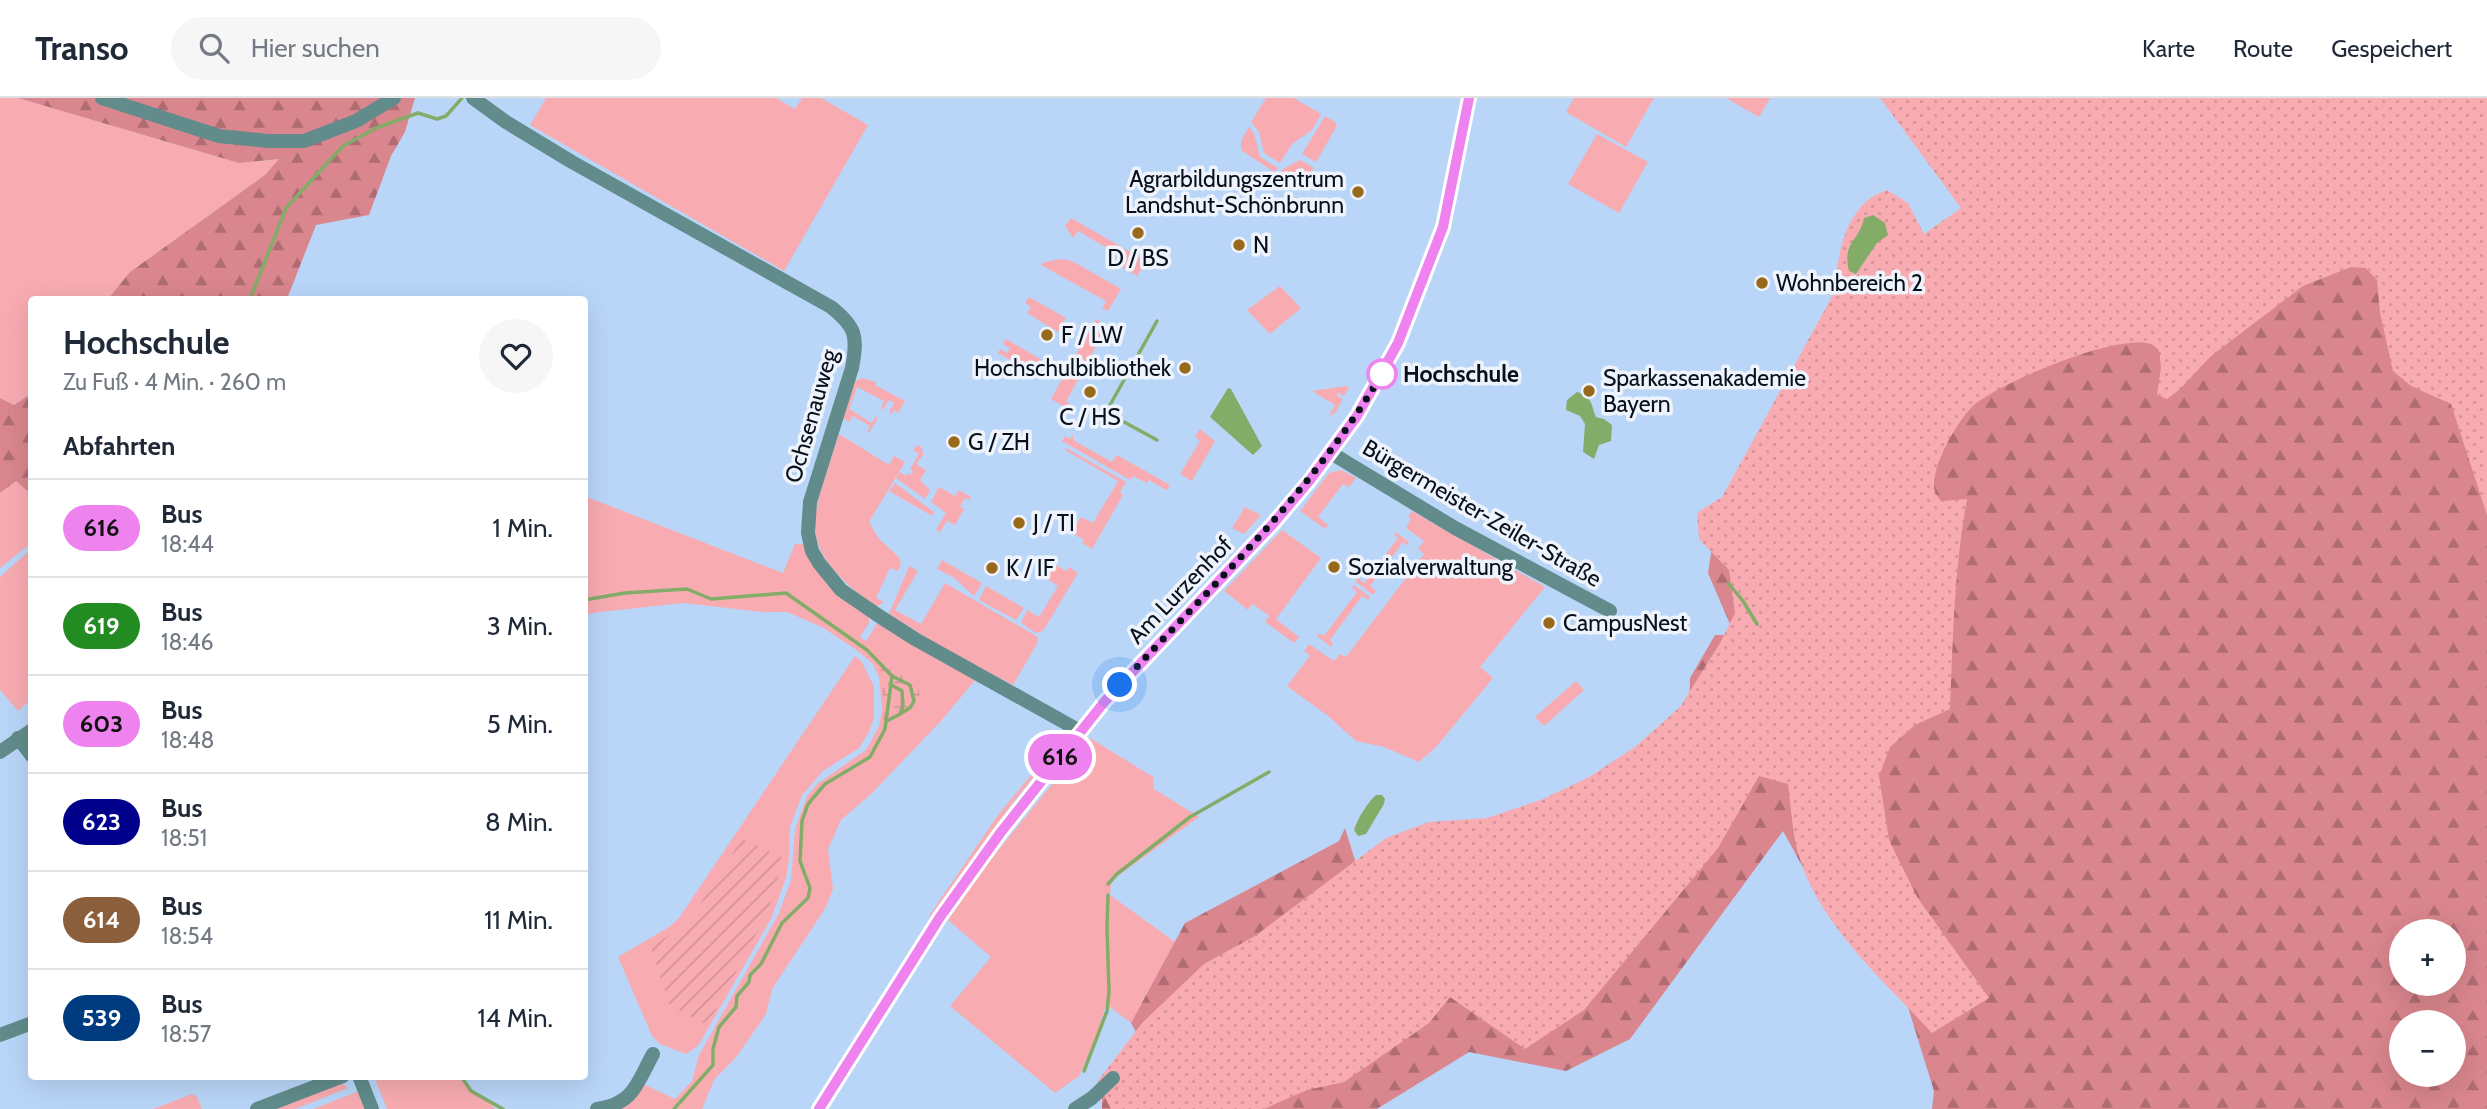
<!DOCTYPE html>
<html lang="de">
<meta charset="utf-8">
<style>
:root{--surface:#fff;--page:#f6f6f7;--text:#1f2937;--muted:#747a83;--line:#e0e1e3}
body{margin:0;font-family:Cabin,sans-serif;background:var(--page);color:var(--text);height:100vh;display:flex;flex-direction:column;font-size:26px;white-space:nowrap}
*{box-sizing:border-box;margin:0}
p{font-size:23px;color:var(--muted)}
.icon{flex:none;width:38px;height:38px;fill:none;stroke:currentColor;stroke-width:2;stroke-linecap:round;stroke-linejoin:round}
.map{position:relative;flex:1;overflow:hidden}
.sheet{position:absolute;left:28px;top:198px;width:560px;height:784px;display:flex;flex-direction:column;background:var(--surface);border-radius:7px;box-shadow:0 7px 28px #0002}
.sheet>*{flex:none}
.badge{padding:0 14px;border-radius:23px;font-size:24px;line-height:46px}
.fabs{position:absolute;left:2389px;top:821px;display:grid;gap:14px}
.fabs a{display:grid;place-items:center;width:77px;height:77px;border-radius:50%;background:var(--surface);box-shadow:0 7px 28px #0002;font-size:35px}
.you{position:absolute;width:35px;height:35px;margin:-18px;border:5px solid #fff;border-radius:50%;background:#1a73e8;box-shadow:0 0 0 10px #1a73e833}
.map>.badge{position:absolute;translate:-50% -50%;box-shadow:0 0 0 4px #fff}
h2{padding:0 35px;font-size:26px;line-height:63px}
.round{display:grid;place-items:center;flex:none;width:74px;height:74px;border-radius:37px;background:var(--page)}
.headline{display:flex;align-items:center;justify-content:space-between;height:119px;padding:0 35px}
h1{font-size:33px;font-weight:700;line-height:52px}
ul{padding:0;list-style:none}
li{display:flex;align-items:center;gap:21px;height:98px;padding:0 35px;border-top:2px solid var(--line)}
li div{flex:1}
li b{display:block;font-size:26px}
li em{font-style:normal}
li .badge{min-width:77px;font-weight:700;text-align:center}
header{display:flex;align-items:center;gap:42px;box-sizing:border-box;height:98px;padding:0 35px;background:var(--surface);border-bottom:2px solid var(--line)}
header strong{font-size:33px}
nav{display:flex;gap:38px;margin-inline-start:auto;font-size:24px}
.search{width:490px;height:63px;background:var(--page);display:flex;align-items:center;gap:18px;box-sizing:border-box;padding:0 24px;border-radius:38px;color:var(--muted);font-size:26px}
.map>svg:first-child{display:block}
.grass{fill:#f8acb2}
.forest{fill:url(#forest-firs);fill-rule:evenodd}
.wetland{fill:url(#wetland-marsh)}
.park{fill:url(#park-dots)}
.garden{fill:url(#garden-furrows)}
.water{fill:#83ac69}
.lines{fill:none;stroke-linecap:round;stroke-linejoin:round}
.stream{stroke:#83ac69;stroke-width:3.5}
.minor{stroke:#618c8b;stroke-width:14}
.line-casing{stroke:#fff;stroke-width:16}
.line{stroke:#ee82ee;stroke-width:10}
.walk{stroke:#07101c;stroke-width:7;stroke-dasharray:0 12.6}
.poi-dot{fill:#99691b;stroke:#eff4fc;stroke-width:2.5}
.stop-dot{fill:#fff;stroke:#ee82ee;stroke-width:3.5}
.labels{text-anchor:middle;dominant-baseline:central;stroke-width:7;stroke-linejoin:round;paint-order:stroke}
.poi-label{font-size:23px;fill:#07101c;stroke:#eff4fc;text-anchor:start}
.stop-label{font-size:23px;font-weight:bold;fill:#07101c;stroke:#eff4fc;text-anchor:start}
.street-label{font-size:23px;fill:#07101c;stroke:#eff4fc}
</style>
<header>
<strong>Transo</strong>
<div class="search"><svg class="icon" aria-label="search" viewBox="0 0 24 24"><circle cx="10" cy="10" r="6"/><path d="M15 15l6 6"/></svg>Hier suchen</div>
<nav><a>Karte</a><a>Route</a><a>Gespeichert</a></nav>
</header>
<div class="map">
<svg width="2487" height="1011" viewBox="0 0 2487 1011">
<defs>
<pattern id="forest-firs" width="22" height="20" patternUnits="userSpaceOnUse" patternTransform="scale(1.75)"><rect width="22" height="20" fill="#da868e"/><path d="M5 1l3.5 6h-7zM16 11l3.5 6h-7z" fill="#af6c73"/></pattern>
<pattern id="wetland-marsh" width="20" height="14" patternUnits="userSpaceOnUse" patternTransform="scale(1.75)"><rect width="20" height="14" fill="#f8acb2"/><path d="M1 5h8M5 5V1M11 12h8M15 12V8" fill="none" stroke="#d39398"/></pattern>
<pattern id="park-dots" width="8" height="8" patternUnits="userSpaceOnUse" patternTransform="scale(1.75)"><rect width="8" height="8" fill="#f8acb2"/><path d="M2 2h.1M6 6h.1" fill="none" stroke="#d39398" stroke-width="1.8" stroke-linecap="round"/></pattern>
<pattern id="garden-furrows" width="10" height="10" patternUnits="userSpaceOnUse" patternTransform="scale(1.75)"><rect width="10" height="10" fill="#f8acb2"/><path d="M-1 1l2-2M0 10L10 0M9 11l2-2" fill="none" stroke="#d39398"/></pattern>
</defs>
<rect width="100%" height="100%" fill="#b9d6f9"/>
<!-- grass -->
<path class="grass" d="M0 0H18L239 65 280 61 265 77 130 174 108 201H32L31 296 14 307 0 300Z
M546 0H776L795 11 802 0H821L868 27 784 173 530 27Z
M1266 0H1294L1321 16 1312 32 1292 46 1280 65 1264 55 1259 34 1251 24Z
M1574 0H1654L1626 49 1566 14Z
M1726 0H1770L1759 19Z
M1325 18 1335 24 1337 28 1316 64 1302 56Z
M1249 29 1254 35 1260 59 1278 70 1274 74 1241 52V43Z
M1597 36 1648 64 1619 115 1568 86Z
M1300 62 1314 70 1305 83 1294 85 1279 77 1283 71Z
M1071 120 1146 163 1137 178 1115 165 1119 157 1078 133 1073 140 1065 128Z
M1061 161 1072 163 1121 191 1108 213 1102 210 1106 203 1041 167 1045 164Z
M1280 188 1301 210 1270 236 1247 212Z
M1029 199 1066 220 1058 234 1027 215 1031 209 1025 205Z
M1096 221 1112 231 1111 232 1106 230 1088 263 1091 266 1084 278 1081 277 1066 303 1069 305 1067 310 1051 301Z
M1006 241 1042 262 1034 275 998 255 1000 251 1007 255 1010 250 1003 246Z
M862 280 876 284 875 287 905 303 898 315 894 312 892 316 889 314 894 305 889 302 883 312 881 310 884 303 857 289 849 311 872 325 876 318 878 320 869 335 867 334 870 328 853 318 849 324 843 320 855 283Z
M1346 288 1349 290 1344 298 1338 295 1337 298 1343 301 1335 315 1329 318 1335 307 1312 293Z
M1200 331 1215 343 1192 383 1180 376 1200 343 1195 338Z
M839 336 889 367 894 358 905 364 869 424 879 441 898 458 901 465 898 473 890 470 876 500 884 504 878 508 873 507C791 445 812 423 839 336Z
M1073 336V342L1112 364 1117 357 1170 387 1166 392 1149 382 1147 385 1133 378 1130 382 1062 343 1065 338 1070 341Z
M918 347 922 350 923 357 916 366 926 372 920 382 930 392 925 401 896 380 900 374 906 378 908 375 911 377 913 374 910 371 919 356 913 352Z
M1066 350 1126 384 1120 394 1123 397 1092 451 1082 445 1084 442 1072 435 1081 419 1093 425 1118 383 1065 352Z
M1341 372 1356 380 1349 389 1343 386 1318 419 1328 427 1325 431 1300 413 1329 375Z
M16 382 31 396V445L0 470V395Z
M895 385 934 414 932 418 889 393Z
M939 389 955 398 959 392 971 399 969 402 965 400 960 408 964 411 955 427 947 423 940 434 936 432 946 415 931 404Z
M584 398 783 475 795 446H804C815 481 840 497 869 517V525L860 539 866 543 877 526 882 525 976 581 941 623 871 696 841 722 828 751 833 791 826 809 772 891 766 916 737 958 714 982 702 1011H597L639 984 675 1001 692 983 699 957 779 815 791 782 795 731 807 698 817 686 866 652 879 628 882 612 879 579 873 566 858 553 822 529 787 514H762L683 505 600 514 585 517Z
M1245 409 1261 417 1244 436 1232 430Z
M1412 413 1545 489 1480 569 1493 580 1436 649 1419 664 1384 649 1356 643 1328 618 1287 588 1310 558 1304 553 1309 546 1334 563 1340 556 1346 559 1424 456 1418 451 1424 443 1406 430 1411 421 1408 419Z
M1282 432 1321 460 1276 521 1299 539 1294 545 1265 524 1269 518 1253 506 1248 512 1224 493Z
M1395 434 1409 444 1407 447 1403 444 1370 488 1376 493 1373 497 1355 483 1358 480 1364 485 1398 440 1394 436Z
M31 451V601L18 613 0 592V479Z
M942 462 982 485 974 498 953 479 937 471Z
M1054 466 1066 473 1069 469 1078 475 1043 533 1036 535 1021 525 1027 512 1039 519 1058 488 1046 480Z
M909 468 918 473 895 512 921 526 945 485 1038 539V544L1013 587 946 552 889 516Z
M1354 487 1370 499 1368 502 1362 498 1330 542 1333 545 1331 549 1317 538 1319 535 1324 538 1357 494 1352 490Z
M986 488 1024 510 1016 522 979 502Z
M855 558 862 564 874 589V620L869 634 859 650 823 673 802 697 790 729 789 760 786 780 771 821 698 948 686 956 660 946 652 938 618 859 669 829 679 820Z
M1576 583 1584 592 1544 628 1535 619Z
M1090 640 1153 679 1154 691 1199 719 1115 780 1111 786 1110 797 1175 844 1131 925 1106 906 1097 937 1079 978 1055 995 950 908 991 859 948 822 986 767Z
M1059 643 1056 651 1008 711 932 819 929 818 998 717Z
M374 978H461L471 993 491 1005 495 1011H387Z
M342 985 348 990 295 1011H272Z
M359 993 366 1011H313Z
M192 996 197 999 202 1011H153Z"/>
<!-- forest -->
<path class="forest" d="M18 0H415L405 34 391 58 369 117 316 127 287 201H108L130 174 265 77 279 61 239 65Z
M2487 0V1011H1932L1934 993 1907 906 1806 775 1783 733 1630 941 1566 973 1469 954 1377 1011H1102V997L1144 948 1131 925 1185 825 1339 743 1345 730 1362 785 1544 778 1689 618 1690 580 1715 537H1728L1732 531 1708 475 1713 442ZM2401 833H2454V886H2401ZM2401 924H2454V976H2401Z
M31 296V396L16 383 0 395V300L14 307Z"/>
<!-- wetland -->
<path class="wetland" d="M880 566 902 573 915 582C929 610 910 622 885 631L883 626 884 610Z"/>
<!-- park -->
<path class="park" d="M1880 0H2487V417L2451 306 2411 288 2393 273 2380 215 2377 182 2366 170 2351 169 2303 188 2211 258 2179 292 2167 301 2157 297 2161 270 2159 252C2158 251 2152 246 2151 246 2115 235 2003 284 1974 307 1958 321 1928 373 1935 394 1936 397 1939 400 1941 403L1967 401C1954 471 1953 540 1950 611L1915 627 1890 649 1879 678 1889 742 1917 799 1989 900 1932 935C1884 883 1818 826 1798 755 1792 733 1791 708 1788 686L1759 678 1718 750 1584 912 1525 951 1450 899 1429 925 1344 984 1307 992 1264 1011H1111L1097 984 1142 925 1204 866 1255 838 1386 740 1429 724 1487 720 1543 701 1589 679 1635 649 1680 609 1720 545 1735 515 1729 472 1699 441 1697 415 1722 399 1835 193C1837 162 1842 124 1868 102 1873 97 1881 95 1887 92L1908 105 1924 136 1961 110Z"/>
<!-- garden -->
<path class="garden" d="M742 741 782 759 775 794 762 825 708 927 670 908 651 850 689 823Z"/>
<!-- water -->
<path class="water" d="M1873 117 1885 125 1888 137 1877 145 1856 176 1849 173C1842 144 1859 144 1864 120Z
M1228 290 1231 291 1262 348 1253 357 1210 319Z
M1577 294C1592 297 1591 307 1596 319L1604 321 1612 327 1611 343 1599 347 1594 361 1583 354 1585 326 1580 318 1566 312 1567 302Z
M1376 697H1382L1385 701 1384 706 1366 736 1358 738 1354 732C1358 720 1367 705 1376 697Z"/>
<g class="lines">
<!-- stream -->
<path class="stream" d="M250 201 286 110 343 48 376 30 418 15 437 21 446 18 462 0
M1110 307 1157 223
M1115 319 1157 342
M1728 485 1743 503 1757 526
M584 502 625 495 687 491 711 501 786 495 867 552 892 578 885 631 870 659 825 686 808 706 802 723 800 763 810 790 808 800 782 825 761 866 750 877 749 884 737 898 736 909 719 929 713 951V967L674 1011
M892 578 910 587 914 603 910 610 900 616
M887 623 900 616 903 608 902 593 890 586
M1108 786 1117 776 1190 719 1269 674
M1084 973 1107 913 1109 894 1107 830 1108 797
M461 978 471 993 503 1011"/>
<!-- minor -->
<path class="minor" d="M102 0 219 38 268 43H304L356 23 394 0
M473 0 506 24 572 64 831 209C856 229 858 238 852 270L810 404 808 435 812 453 819 465 841 492 879 518 915 541 1080 633
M1331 355 1455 430 1610 513
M18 640 32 658
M0 654 32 632
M0 937 32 925
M359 978 372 1011
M257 1011 343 978
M597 1011C634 1006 637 985 653 956
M819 1011 929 836 1001 734 1105 603 1272 427 1331 355 1357 318 1398 245 1443 129 1469 0
M1075 1011 1092 1000 1113 980"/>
</g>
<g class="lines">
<defs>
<path id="line" d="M819 1011 940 819 1001 734 1105 603 1272 427 1310 382 1357 318 1398 245 1443 129 1469 0"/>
</defs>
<!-- line casing -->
<use href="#line" class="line-casing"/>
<!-- line -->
<use href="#line" class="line"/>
<!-- walk -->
<path class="walk" d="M1120 587C1215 484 1309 398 1382 276"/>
</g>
<!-- markers -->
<g class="poi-dot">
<circle cx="1358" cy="94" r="7"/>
<circle cx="1138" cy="135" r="7"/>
<circle cx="1239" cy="147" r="7"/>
<circle cx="1762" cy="185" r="7"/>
<circle cx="1047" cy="237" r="7"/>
<circle cx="1185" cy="270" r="7"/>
<circle cx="1589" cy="293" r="7"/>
<circle cx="1090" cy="294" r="7"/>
<circle cx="954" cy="344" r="7"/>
<circle cx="1019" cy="425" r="7"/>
<circle cx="1334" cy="469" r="7"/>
<circle cx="992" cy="470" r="7"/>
<circle cx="1549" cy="525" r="7"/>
</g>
<circle class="stop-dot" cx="1382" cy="276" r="14"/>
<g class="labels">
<!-- poi labels -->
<g class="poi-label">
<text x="1344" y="81" text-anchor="end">Agrarbildungszentrum<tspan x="1344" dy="26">Landshut-Schönbrunn</tspan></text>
<text x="1253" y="147">N</text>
<text x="1138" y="160" text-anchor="middle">D / BS</text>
<text x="1776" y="185">Wohnbereich 2</text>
<text x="1061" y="237">F / LW</text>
<text x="1171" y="270" text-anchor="end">Hochschulbibliothek</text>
<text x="1603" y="280">Sparkassenakademie<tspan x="1603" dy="26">Bayern</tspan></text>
<text x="1090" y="319" text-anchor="middle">C / HS</text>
<text x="968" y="344">G / ZH</text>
<text x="1033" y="425">J / TI</text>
<text x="1348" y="469">Sozialverwaltung</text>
<text x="1006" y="470">K / IF</text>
<text x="1563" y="525">CampusNest</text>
</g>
<!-- stop labels -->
<g class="stop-label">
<text x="1403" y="276">Hochschule</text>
</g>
<!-- street labels -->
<g class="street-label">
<text transform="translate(811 318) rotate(-74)">Ochsenauweg</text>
<text transform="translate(1482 415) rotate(30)">Bürgermeister-Zeiler-Straße</text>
<text transform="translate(1180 492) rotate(-46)">Am Lurzenhof</text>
</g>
</g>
</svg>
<div class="fabs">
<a>+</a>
<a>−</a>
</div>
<div class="you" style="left:1120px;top:587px"></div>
<b class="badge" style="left:1060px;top:659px;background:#ee82ee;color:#111">616</b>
<section class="sheet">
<div class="headline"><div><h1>Hochschule</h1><p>Zu Fuß · 4 Min. · 260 m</p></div><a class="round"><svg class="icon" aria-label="heart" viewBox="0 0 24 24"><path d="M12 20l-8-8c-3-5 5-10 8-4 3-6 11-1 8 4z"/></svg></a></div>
<h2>Abfahrten</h2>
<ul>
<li><span class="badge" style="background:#ee82ee;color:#111">616</span><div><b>Bus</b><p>18:44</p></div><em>1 Min.</em></li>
<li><span class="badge" style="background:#228b22;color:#fff">619</span><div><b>Bus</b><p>18:46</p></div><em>3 Min.</em></li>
<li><span class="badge" style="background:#ee82ee;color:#111">603</span><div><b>Bus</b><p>18:48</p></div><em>5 Min.</em></li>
<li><span class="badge" style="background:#00008b;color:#fff">623</span><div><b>Bus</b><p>18:51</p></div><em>8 Min.</em></li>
<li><span class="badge" style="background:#8b5e3c;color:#fff">614</span><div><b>Bus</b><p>18:54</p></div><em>11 Min.</em></li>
<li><span class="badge" style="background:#003b80;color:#fff">539</span><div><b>Bus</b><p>18:57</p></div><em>14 Min.</em></li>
</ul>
</section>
</div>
